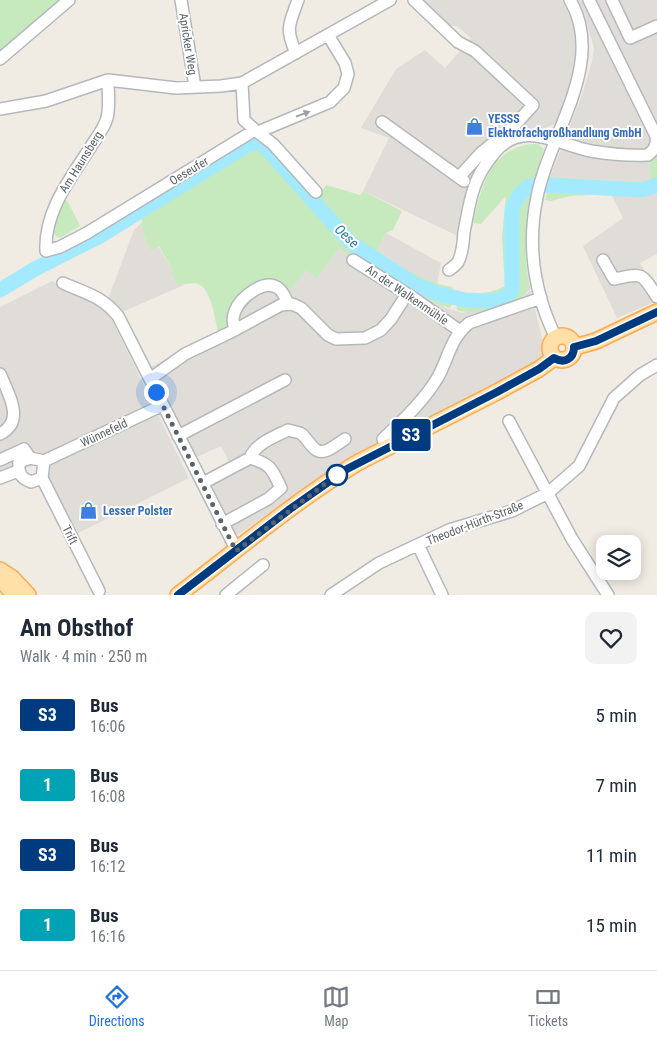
<!DOCTYPE html>
<meta charset="utf-8">
<style>
:root{--surface:#fff;--page:#f2f2f3;--text:#1f2937;--muted:#747a83;--line:#e0e1e3;--accent:#1a73e8}
body{margin:0;font-family:"Roboto Condensed",sans-serif;background:var(--page);color:var(--text);height:100vh;display:flex;flex-direction:column;font-size:19px;white-space:nowrap}
*{box-sizing:border-box;margin:0}
p{font-size:16px;color:var(--muted)}
.icon{flex:none;width:28px;height:28px;fill:none;stroke:currentColor;stroke-width:2;stroke-linecap:round;stroke-linejoin:round}
.map{position:relative;height:595px;overflow:hidden}
.side{display:flex;flex-direction:column;background:var(--surface);flex:1}
.side>*{flex:none}
.badge{padding:0 10px;border-radius:4px;font-size:18px;line-height:32px}
.buttons{position:absolute;left:596px;top:535px;display:grid;gap:10px}
.buttons a{display:grid;place-items:center;width:45px;height:45px;border-radius:10px;background:var(--surface);box-shadow:0 2px 12px #0003;font-size:25px}
.you{position:absolute;width:25px;height:25px;margin:-12px;border:4px solid #fff;border-radius:50%;background:#1a73e8;box-shadow:0 0 0 8px #1a73e833}
.map>.badge{position:absolute;translate:-50% -50%;box-shadow:0 0 0 2px #fff}
.round{display:grid;place-items:center;flex:none;width:52px;height:52px;border-radius:10px;background:var(--page)}
.overview{display:flex;align-items:center;justify-content:space-between;height:85px;padding:0 20px}
h1{font-size:24px;font-weight:700;line-height:38px}
ul{padding:0;list-style:none}
li{display:flex;align-items:center;gap:15px;height:70px;padding:0 20px}
li div{flex:1}
li b{display:block;font-size:19px}
li em{font-style:normal}
li .badge{min-width:55px;font-weight:700;text-align:center}
.dock{display:flex;justify-content:space-around;align-items:center;height:70px;border-top:1px solid var(--line);background:var(--surface);font-size:14px;color:var(--muted)}
.dock a{display:grid;justify-items:center;gap:2px}
.dock .selected{color:var(--accent)}
.map>svg:first-child{display:block}
.industrial{fill:#e0ddd8}
.green{fill:#c6eabd}
.lines{fill:none;stroke-linecap:round;stroke-linejoin:round}
.river{stroke:#a4eaff;stroke-width:15}
.minor-casing{stroke:#b4b8bc;stroke-width:14}
.major-casing{stroke:#ffaa4d;stroke-width:18}
.minor{stroke:#fff;stroke-width:11}
.major{stroke:#ffe0a9;stroke-width:15}
.oneway{fill:#9da1a3}
.line-casing{stroke:#fff;stroke-width:11}
.line{stroke:#003b80;stroke-width:8}
.walk{stroke:#5b6266;stroke-width:5;stroke-dasharray:0 9}
.stop-dot{fill:#fff;stroke:#003b80;stroke-width:2.5}
.labels{text-anchor:middle;dominant-baseline:central;stroke-width:4;stroke-linejoin:round;paint-order:stroke}
.street-label{font-size:12px;fill:#5b6266;stroke:#fff}
.shop-label{font-size:12px;font-weight:bold;fill:#366cbe;stroke:#fff;text-anchor:start}
.water-label{font-size:14px;font-style:italic;fill:#307da0;stroke:#fff}
</style>
<div class="map">
<svg width="657" height="595" viewBox="0 0 657 595">
<rect width="100%" height="100%" fill="#f0ebe3"/>
<!-- industrial -->
<path class="industrial" d="M421 0H562L573 23 577 41V60L568 94 555 124 542 129 527 131 497 145 458 236 363 191 389 138 361 128 396 69 425 50 445 68 471 38 457 26H446Z
M578 0H657V155L649 160 651 178 648 181 633 182 550 177 583 92 592 61 594 48 584 13Z
M657 192V254L640 263 657 293V301L617 318 583 246 623 218 611 194H649Z
M143 221 142 228 150 249 158 246 173 271 177 285H184L120 313 108 299 134 230Z
M386 233 441 263 437 284 411 273 377 250Z
M339 248 354 251 390 278 446 308 463 313 528 293 530 288 543 343V354L537 362 408 430 350 457 236 536 206 474 229 462 221 446 197 457 151 367 226 328 262 282 274 279 283 283Z
M52 281 108 312 189 478 78 533 41 462 0 480V307Z"/>
<!-- green -->
<path class="green" d="M0 0H61L0 53Z
M531 144H538L544 149C529 193 520 242 530 288 522 304 473 317 457 310L456 304 459 293C476 293 490 295 505 286L502 237 506 196 481 224 473 223C481 188 490 149 531 144Z
M255 147C275 154 291 184 305 199 336 235 373 269 416 291 428 296 440 299 453 302L450 308 437 304 390 278 354 252 350 256 339 248 317 278 306 270 291 290 283 283 274 279 262 282 226 328 218 332C215 320 212 292 200 285 194 281 184 285 177 285L171 272 173 271 159 246 150 250 142 228V216Z
M657 155V192L649 194H611L571 196 551 201 545 200 550 177 633 182 648 181 651 178 649 160Z
M326 185 360 195 363 191 402 211 393 230 386 233 377 250C400 267 424 282 452 287L453 293C398 281 352 239 317 198Z
M64 199 68 202 80 226 60 238 56 236 53 232Z"/>
<g class="lines">
<!-- river -->
<path class="river" d="M0 290 35 269 100 236 249 144 259 143 266 148 350 242 416 285 439 294 465 300 491 301 502 299 512 291V209L519 195 529 186 548 185 642 190 657 185"/>
<defs>
<path id="minor" d="M181 0 195 87
M414 0 458 42 475 51 533 105 514 126 481 153 460 176
M612 0 630 38 657 26
M296 53C285 28 289 25 298 0
M0 59 69 0
M242 83 244 120 255 130
M0 109 46 101 108 80
M382 122 464 181
M258 132 330 102 344 88 348 74 345 63 328 35
M316 192 273 144 255 130 87 233 60 247 46 251C44 212 70 179 90 148 96 138 104 129 107 118 110 107 108 91 108 80L176 88 221 86 242 83 390 0
M353 260 415 299 460 331
M603 260 614 279C643 273 641 272 657 297
M449 270C453 267 456 265 458 262 463 253 463 242 464 232 467 218 469 202 474 188 478 174 486 163 495 152 523 119 559 145 591 151 609 154 629 156 648 155 655 149 657 145 656 136L589 0
M63 283C85 293 102 296 118 316L237 551
M235 330C233 323 232 318 235 311 240 298 264 278 278 288 284 292 285 298 288 304
M556 338C534 293 527 245 537 197 549 134 607 63 570 0
M0 374C8 393 26 421 0 434
M150 379 185 354 231 332 281 305 292 304 301 308 328 335 336 339 365 338 381 330 391 319 407 294
M509 421 572 539 608 595
M178 436 285 380
M387 447 383 439C402 421 424 401 438 377 449 357 450 339 469 323L541 298
M250 458C256 443 274 437 288 430 292 431 296 432 300 433 310 439 313 457 328 450 334 447 339 443 345 439
M0 460 24 449 30 458
M44 461 42 478 31 482C21 478 18 474 19 462L30 458 44 461 163 405
M0 478 18 471
M42 478 99 591
M203 483 250 458C271 464 272 469 281 488L268 499 222 524
M418 545 442 595
M226 595 263 565
M331 595 379 563 449 530 512 511 548 493 579 466 614 398 640 375 657 365"/>
<path id="major" d="M550 348a12 12 0 1 1 24 0a12 12 0 1 1-24 0Z
M575 347 596 341 657 312
M0 570 12 578 28 595
M0 581 5 584 14 595
M178 595C237 550 294 502 357 463L497 392 539 369 554 358"/>
</defs>
<!-- minor casing -->
<use href="#minor" class="minor-casing"/>
<!-- major casing -->
<use href="#major" class="major-casing"/>
<!-- minor -->
<use href="#minor" class="minor"/>
<!-- major -->
<use href="#major" class="major"/>
</g>
<!-- one-way arrows -->
<defs><path id="oneway-solid" d="M-6-.8H1V-3.2L6.5 0L1 3.2V.8H-6Z" transform="scale(1.25)"/></defs>
<use class="oneway" href="#oneway-solid" transform="translate(303 114) rotate(-20)"/>
<g class="lines">
<defs>
<path id="line" d="M178 595 290 509 347 469 497 392 539 369 554 358C564 364 574 359 574 347L596 341 657 312"/>
</defs>
<!-- line casing -->
<use href="#line" class="line-casing"/>
<!-- line -->
<use href="#line" class="line"/>
<!-- walk -->
<path class="walk" d="M156 392 236 551 337 475"/>
</g>
<!-- icons -->
<defs>
<symbol id="shop-bare" viewBox="-9 -9 18 18"><path d="M-5-2.5h2.3a2.7 3.5 0 0 1 5.4 0H5L5.5 6h-11ZM-1.5-2.5h3a1.5 2.3 0 0 0-3 0Z" fill="#3f7fe0" stroke="#fff" stroke-width="2.5" paint-order="stroke"/></symbol>
</defs>
<g fill-rule="evenodd">
<use href="#shop-bare" x="462" y="114" width="25" height="25"/>
<use href="#shop-bare" x="76" y="498" width="25" height="25"/>
</g>
<!-- markers -->
<circle class="stop-dot" cx="337" cy="475" r="10"/>
<g class="labels">
<!-- street labels -->
<g class="street-label">
<text transform="translate(188 44) rotate(81)">Apricker Weg</text>
<text transform="translate(81 162) rotate(-58)">Am Haunsberg</text>
<text transform="translate(189 171) rotate(-31)">Oeseufer</text>
<text transform="translate(407 295) rotate(34)">An der Walkenmühle</text>
<text transform="translate(104 433) rotate(-25)">Wünnefeld</text>
<text transform="translate(475 523) rotate(-21)">Theodor-Hürth-Straße</text>
<text transform="translate(70 535) rotate(63)">Trift</text>
</g>
<!-- shop labels -->
<g class="shop-label">
<text x="488" y="119">YESSS<tspan x="488" dy="14">Elektrofachgroßhandlung GmbH</tspan></text>
<text x="103" y="511">Lesser Polster</text>
</g>
<!-- water labels -->
<g class="water-label">
<text transform="translate(347 236) rotate(43)">Oese</text>
</g>
</g>
</svg>
<div class="buttons">
<a><svg class="icon" aria-label="layers" viewBox="0 0 24 24"><path d="M12 4l9 5-9 5-9-5zM3 14l9 5 9-5"/></svg></a>
</div>
<div class="you" style="left:156px;top:392px"></div>
<b class="badge" style="left:411px;top:435px;background:#003b80;color:#fff">S3</b>
</div>
<section class="side">
<div class="overview"><div><h1>Am Obsthof</h1><p>Walk · 4 min · 250 m</p></div><a class="round"><svg class="icon" aria-label="heart" viewBox="0 0 24 24"><path d="M12 20l-8-8c-3-5 5-10 8-4 3-6 11-1 8 4z"/></svg></a></div>
<ul>
<li><span class="badge" style="background:#003b80;color:#fff">S3</span><div><b>Bus</b><p>16:06</p></div><em>5 min</em></li>
<li><span class="badge" style="background:#00a3b4;color:#fff">1</span><div><b>Bus</b><p>16:08</p></div><em>7 min</em></li>
<li><span class="badge" style="background:#003b80;color:#fff">S3</span><div><b>Bus</b><p>16:12</p></div><em>11 min</em></li>
<li><span class="badge" style="background:#00a3b4;color:#fff">1</span><div><b>Bus</b><p>16:16</p></div><em>15 min</em></li>
</ul>
</section>
<nav class="dock">
<a class="selected"><svg class="icon" aria-label="directions" viewBox="0 0 24 24"><path d="M12 3l9 9-9 9-9-9zM9 14v-3h6M13 9l2 2-2 2"/></svg>Directions</a>
<a><svg class="icon" aria-label="map" viewBox="0 0 24 24"><path d="M3 6l6-2 6 2 6-2v14l-6 2-6-2-6 2zM9 4v14M15 6v14"/></svg>Map</a>
<a><svg class="icon" aria-label="tickets" viewBox="0 0 24 24"><path d="M3 7h18v10H3zM15 7v10"/></svg>Tickets</a>
</nav>
